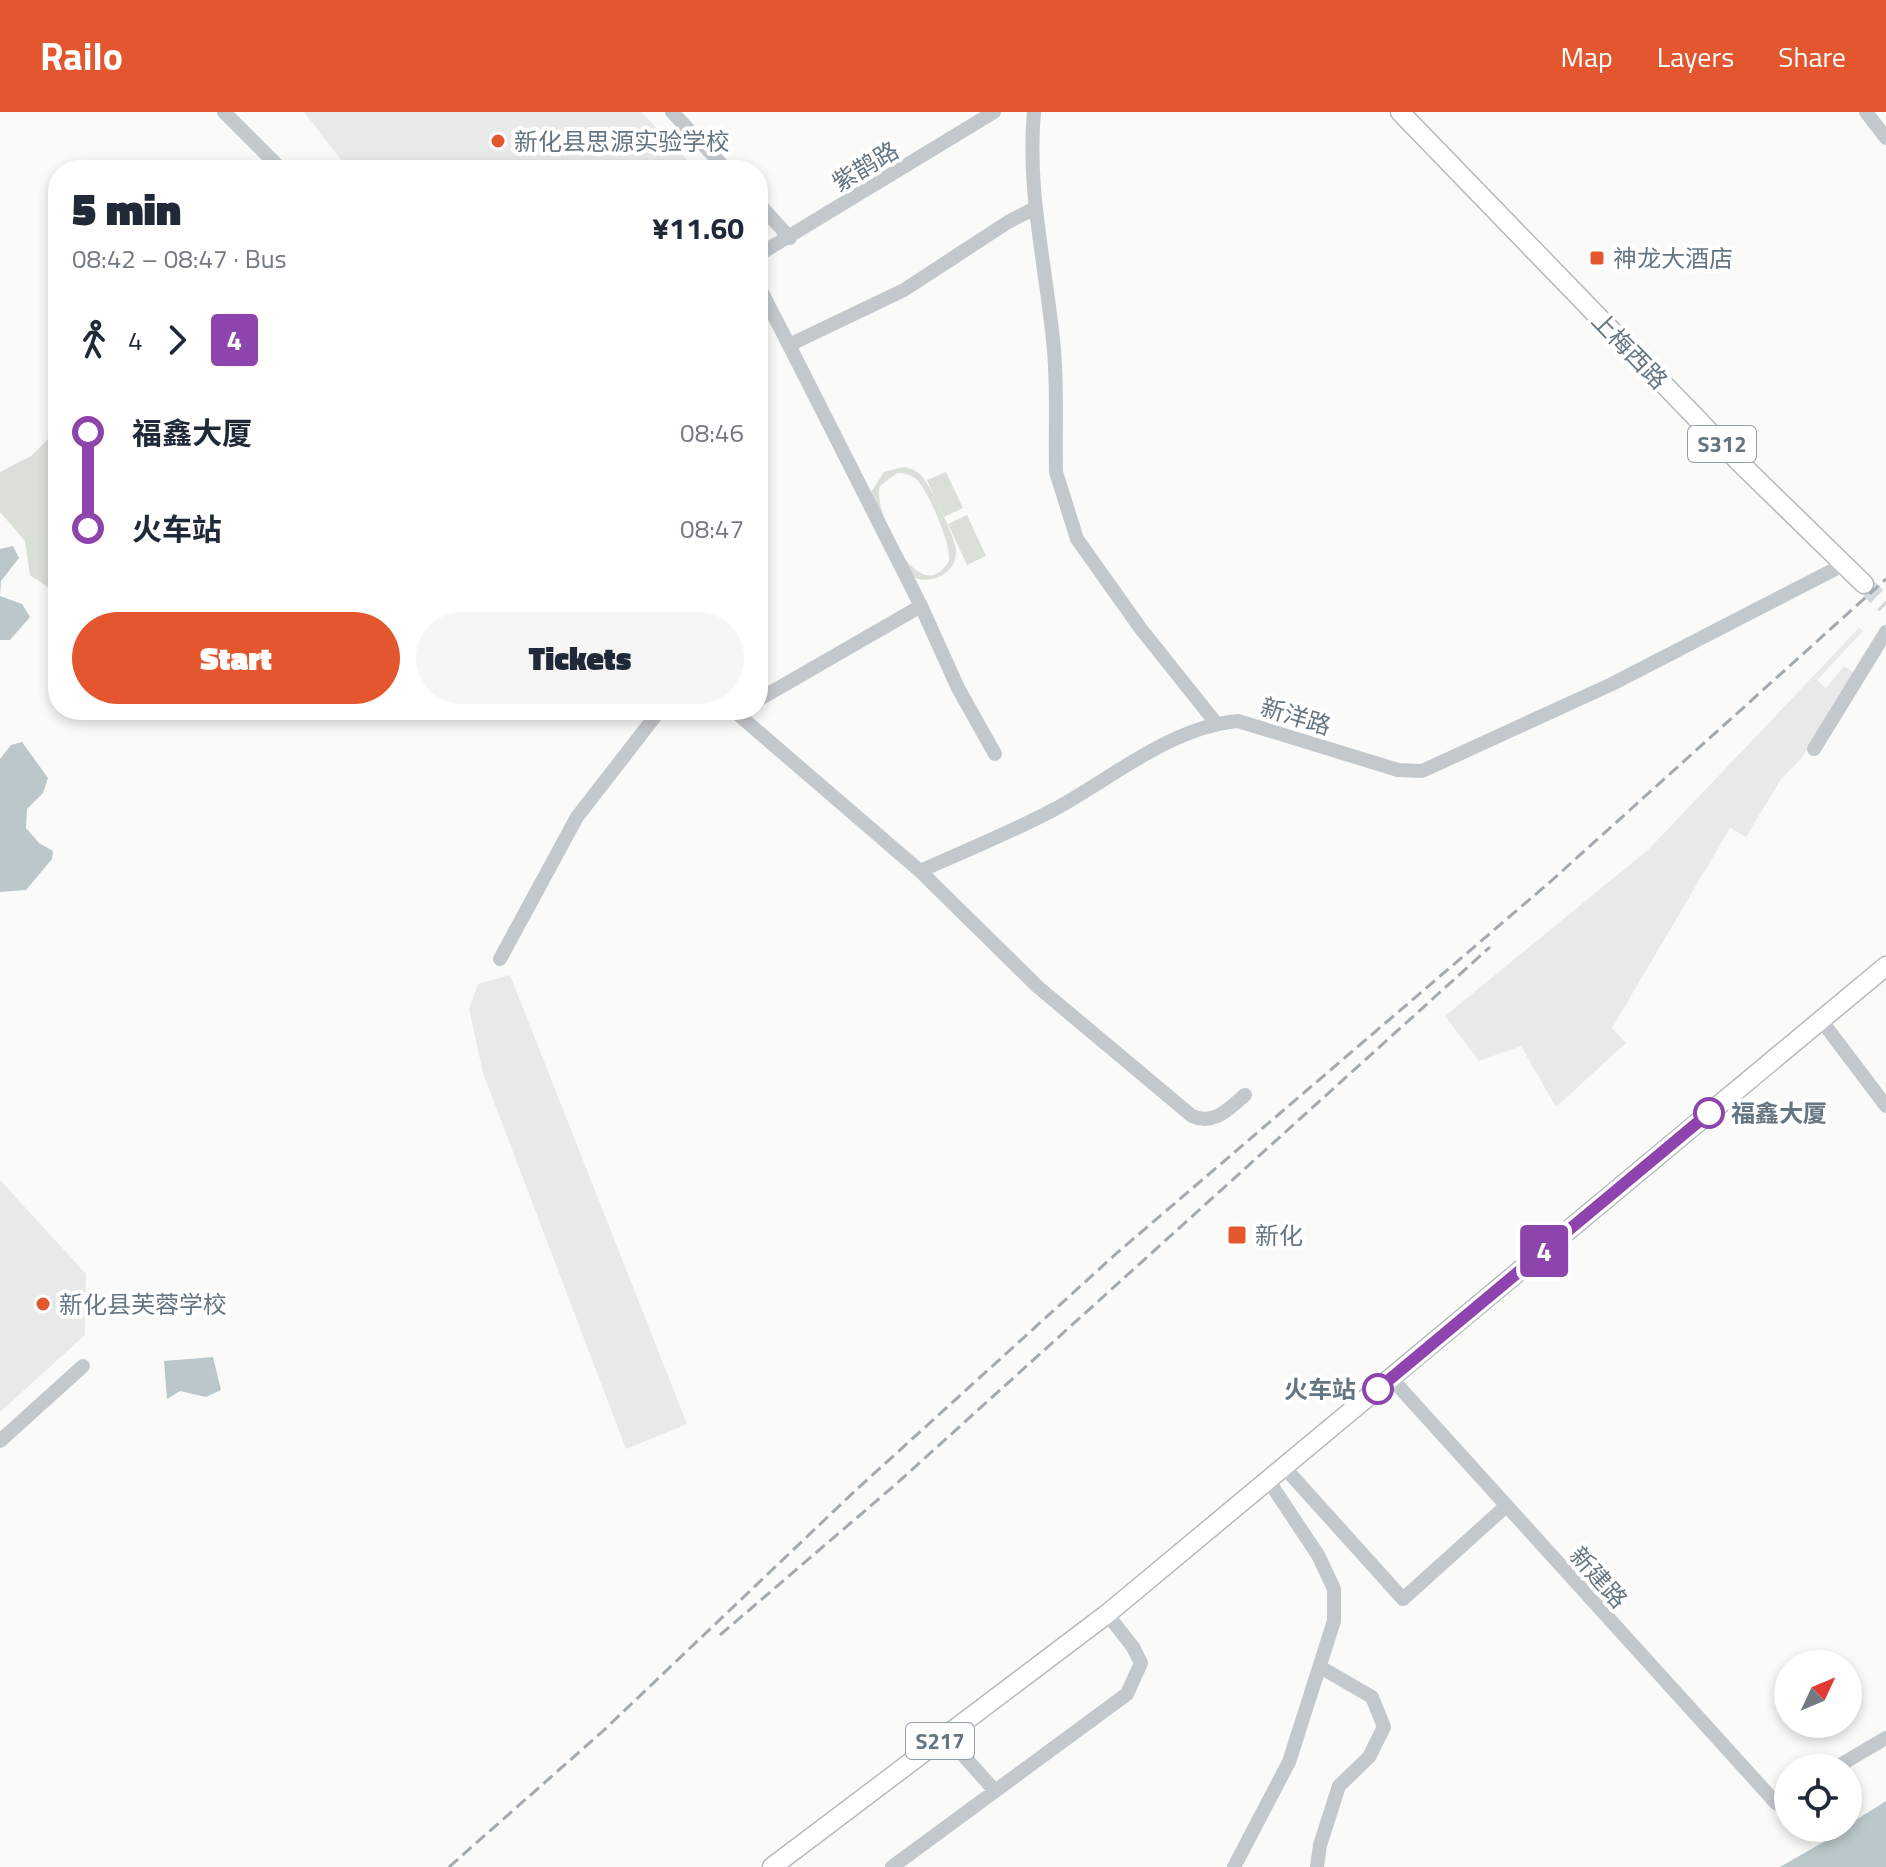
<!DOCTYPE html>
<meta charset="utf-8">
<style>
:root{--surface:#fff;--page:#f6f6f7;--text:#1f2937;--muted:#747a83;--accent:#e4572e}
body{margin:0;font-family:"Titillium Web","Noto Sans SC",sans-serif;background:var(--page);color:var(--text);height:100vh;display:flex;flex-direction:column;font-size:30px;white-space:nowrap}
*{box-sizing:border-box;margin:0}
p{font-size:26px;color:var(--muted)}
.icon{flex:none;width:44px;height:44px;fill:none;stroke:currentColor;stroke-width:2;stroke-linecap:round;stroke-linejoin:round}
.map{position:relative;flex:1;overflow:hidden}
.drawer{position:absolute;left:48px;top:48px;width:720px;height:560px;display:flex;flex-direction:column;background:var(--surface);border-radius:32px;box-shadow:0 4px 12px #0003}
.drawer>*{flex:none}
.badge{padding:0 16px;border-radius:6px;font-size:28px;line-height:52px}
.needle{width:52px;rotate:46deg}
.controls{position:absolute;left:1774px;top:1538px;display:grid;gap:16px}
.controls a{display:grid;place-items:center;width:88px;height:88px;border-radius:50%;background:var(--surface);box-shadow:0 4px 12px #0003;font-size:40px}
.map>.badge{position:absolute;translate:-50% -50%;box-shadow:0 0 0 4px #fff}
.legs{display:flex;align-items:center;gap:12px;height:88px;padding:0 24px;font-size:26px}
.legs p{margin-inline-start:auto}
.overview{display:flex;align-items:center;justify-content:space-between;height:136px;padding:0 24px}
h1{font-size:44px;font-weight:800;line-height:60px}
.action{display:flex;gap:16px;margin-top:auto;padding:16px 24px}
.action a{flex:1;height:92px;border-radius:48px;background:var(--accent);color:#fff;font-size:32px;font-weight:800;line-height:92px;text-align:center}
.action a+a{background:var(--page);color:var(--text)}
ul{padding:0 24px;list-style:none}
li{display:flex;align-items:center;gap:28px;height:96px;font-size:30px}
li i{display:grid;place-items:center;width:12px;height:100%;margin:0 10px;background:currentColor}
li i::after{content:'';width:20px;height:20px;margin:-10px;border:6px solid;border-radius:50%;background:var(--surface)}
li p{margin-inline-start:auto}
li:first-child i{background:linear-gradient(#0000 50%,currentColor 0)}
li:last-child i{background:linear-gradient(currentColor 50%,#0000 0)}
header{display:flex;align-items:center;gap:48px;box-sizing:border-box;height:112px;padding:0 40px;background:var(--accent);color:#fff}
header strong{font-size:38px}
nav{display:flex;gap:44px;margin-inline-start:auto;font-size:28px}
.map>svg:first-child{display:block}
.built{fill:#e8e9e9}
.green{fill:#dadfd7;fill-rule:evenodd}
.water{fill:#bbc7cb}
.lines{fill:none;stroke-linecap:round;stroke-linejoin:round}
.major-tunnel{stroke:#d5d9db;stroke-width:18;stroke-dasharray:18 9;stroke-linecap:butt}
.major-casing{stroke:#b5babe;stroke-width:21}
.minor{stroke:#c3c8cc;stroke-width:14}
.major{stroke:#fff;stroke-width:18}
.rail{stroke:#a2aab0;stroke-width:3;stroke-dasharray:12 6;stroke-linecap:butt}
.line-1-casing{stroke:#fff;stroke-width:18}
.line-1{stroke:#8e44ad;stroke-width:12}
.poi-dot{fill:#e4572e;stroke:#fff;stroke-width:3}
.stop-1-dot{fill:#fff;stroke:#8e44ad;stroke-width:4}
.labels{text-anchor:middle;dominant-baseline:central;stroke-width:8;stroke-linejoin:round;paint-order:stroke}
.shield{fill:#fff;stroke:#939fa8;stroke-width:2}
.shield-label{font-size:22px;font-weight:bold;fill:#657683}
.poi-label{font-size:24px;fill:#657683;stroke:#fff;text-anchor:start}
.street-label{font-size:24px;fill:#657683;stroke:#fff}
.stop-label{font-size:24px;font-weight:bold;fill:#657683;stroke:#fff;text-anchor:start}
</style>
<header>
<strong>Railo</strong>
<nav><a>Map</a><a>Layers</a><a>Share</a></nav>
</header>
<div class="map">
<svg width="1886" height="1755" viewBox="0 0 1886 1755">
<rect width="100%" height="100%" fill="#fafaf8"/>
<!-- built -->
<path class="built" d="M304 0H641L697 58H349Z
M1859 516 1863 519 1817 568 1826 576 1844 554 1854 561 1829 605 1800 648 1781 667 1746 725 1730 716 1612 916 1626 931 1556 995 1521 934 1479 949 1445 904 1649 737Z
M510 863 687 1312 626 1337 483 961 469 897 478 872Z
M0 1068 86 1162 85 1223 0 1300Z"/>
<!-- green -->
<path class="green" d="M58 317V482L30 463 25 429 0 400V360L31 344Z
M903 355C910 356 915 358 921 363 930 372 955 425 956 438 957 463 930 474 910 464L871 380 884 360ZM897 361C904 361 910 362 916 367 927 376 952 434 949 449 918 501 872 397 880 374Z
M946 360 963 396 944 405 927 368Z
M967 403 986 444 967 453 948 412Z"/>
<!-- water -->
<path class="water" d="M13 434 19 446 1 469 0 484 22 492 30 505 10 528H0V437Z
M22 630 48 666 43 681 27 697 26 716 39 731 53 739 52 747 26 778 0 780V647L11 633Z
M213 1245 221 1278 206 1285 180 1279 167 1287 164 1249Z
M1886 1689V1755H1780L1848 1716V1713Z"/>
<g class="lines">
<!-- major-tunnel -->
<path class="major-tunnel" d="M1864 472 1886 493"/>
<defs>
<path id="major" d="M1400 0 1738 349 1864 472
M772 1755 1107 1502 1886 854"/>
</defs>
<!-- major casing -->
<use href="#major" class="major-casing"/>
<!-- minor -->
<path class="minor" d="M224 0 282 58
M672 0 727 58
M1034 0C1027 74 1044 145 1052 219 1058 265 1055 313 1056 360L1077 427 1141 517 1216 611
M1866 0 1886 26
M758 91 790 126
M758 143 994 0
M758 173 789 233
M921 494 958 576 995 642
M758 588 921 494 789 233 904 178 1008 110 1035 96
M733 598 920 759 1038 875 1192 1004C1215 1014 1229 996 1245 983
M1814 637 1886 520
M920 759C965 739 1012 720 1055 697 1112 666 1171 615 1238 609L1398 658 1422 659 1612 572 1843 453
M500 847 577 705 660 598
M1821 908 1886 994
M1391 1266 1776 1691 1788 1684
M0 1329 83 1254
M1284 1355 1403 1487 1505 1395
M946 1624 995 1679
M1835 1656 1886 1626
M892 1755 1127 1582 1141 1551 1133 1535 1107 1502
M1234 1755 1289 1650 1334 1509V1477L1318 1443 1268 1368
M1317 1755 1320 1733 1339 1674 1369 1645 1384 1615 1372 1585 1320 1555"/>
<!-- major -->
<use href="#major" class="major"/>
<!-- rail -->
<path class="rail" d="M720 1523 895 1373 1490 835
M449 1755 603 1619 857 1377 1118 1140 1550 770 1886 467"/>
</g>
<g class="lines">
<defs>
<path id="line-1" d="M1378 1277 1709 1001"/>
</defs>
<!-- line-1 casing -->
<use href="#line-1" class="line-1-casing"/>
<!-- line-1 -->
<use href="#line-1" class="line-1"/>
</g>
<!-- markers -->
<g class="poi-dot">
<circle cx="498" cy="29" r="8"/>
<rect x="1589" y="138" width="16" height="16" rx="4"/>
<rect x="1227" y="1113" width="20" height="20" rx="4"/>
<circle cx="43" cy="1192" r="8"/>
</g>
<g class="stop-1-dot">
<circle cx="1709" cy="1001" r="14"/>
<circle cx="1378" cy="1277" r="14"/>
</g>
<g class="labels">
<!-- shield labels -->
<g class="shield">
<rect x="1688" y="314" width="68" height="36" rx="6"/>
<rect x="906" y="1611" width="68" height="36" rx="6"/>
</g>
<g class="shield-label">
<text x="1722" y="332">S312</text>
<text x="940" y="1629">S217</text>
</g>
<!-- poi labels -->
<g class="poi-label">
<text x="514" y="29">新化县思源实验学校</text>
<text x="1613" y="146">神龙大酒店</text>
<text x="1255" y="1123">新化</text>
<text x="59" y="1192">新化县芙蓉学校</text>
</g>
<!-- street labels -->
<g class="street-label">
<text transform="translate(865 54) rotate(-31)">紫鹊路</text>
<text transform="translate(1630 238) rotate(46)">上梅西路</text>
<text transform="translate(1296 604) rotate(17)">新洋路</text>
<text transform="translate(1599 1465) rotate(48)">新建路</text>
</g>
<!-- stop labels -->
<g class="stop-label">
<text x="1731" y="1001">福鑫大厦</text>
<text x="1356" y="1277" text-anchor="end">火车站</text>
</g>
</g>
</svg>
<div class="controls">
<a><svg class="needle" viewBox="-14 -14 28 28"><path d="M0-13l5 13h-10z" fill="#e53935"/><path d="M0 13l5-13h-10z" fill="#747a83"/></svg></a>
<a><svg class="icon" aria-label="locate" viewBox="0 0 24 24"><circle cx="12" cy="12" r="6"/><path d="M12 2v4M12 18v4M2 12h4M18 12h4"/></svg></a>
</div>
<b class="badge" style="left:1544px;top:1139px;background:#8e44ad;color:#fff">4</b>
<section class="drawer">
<div class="overview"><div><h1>5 min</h1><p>08:42 – 08:47 · Bus</p></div><b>¥11.60</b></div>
<div class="legs"><svg class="icon" aria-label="walk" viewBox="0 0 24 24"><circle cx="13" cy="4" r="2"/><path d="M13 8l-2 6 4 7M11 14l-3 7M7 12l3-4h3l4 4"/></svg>4<svg class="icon" aria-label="forward" viewBox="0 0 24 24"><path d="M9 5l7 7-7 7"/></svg><b class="badge" style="background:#8e44ad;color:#fff">4</b></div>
<ul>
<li><i style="color:#8e44ad"></i><b>福鑫大厦</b><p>08:46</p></li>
<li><i style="color:#8e44ad"></i><b>火车站</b><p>08:47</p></li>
</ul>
<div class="action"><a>Start</a><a>Tickets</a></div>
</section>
</div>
